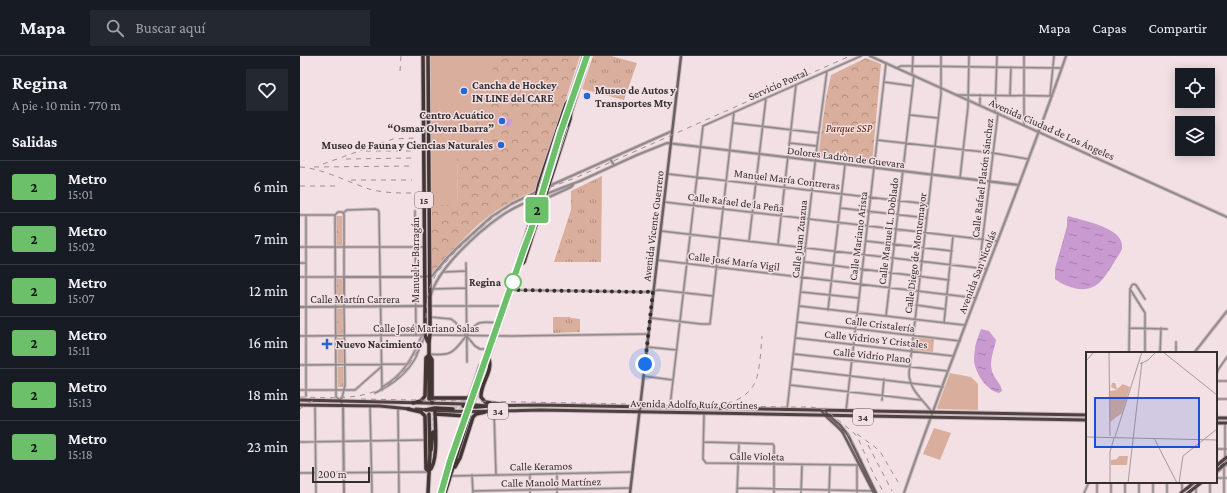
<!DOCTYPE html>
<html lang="es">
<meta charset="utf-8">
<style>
:root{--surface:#171b24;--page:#242831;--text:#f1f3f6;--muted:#9ea1a6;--line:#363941}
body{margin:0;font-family:"Crimson Pro",serif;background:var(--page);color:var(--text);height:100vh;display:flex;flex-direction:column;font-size:15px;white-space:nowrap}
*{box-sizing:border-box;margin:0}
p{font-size:13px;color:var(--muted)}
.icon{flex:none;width:22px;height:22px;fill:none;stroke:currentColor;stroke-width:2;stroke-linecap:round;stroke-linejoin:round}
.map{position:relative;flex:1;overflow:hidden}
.panel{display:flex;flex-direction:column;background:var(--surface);width:300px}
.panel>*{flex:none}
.badge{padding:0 8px;border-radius:3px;font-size:14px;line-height:26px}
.tools{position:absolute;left:875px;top:12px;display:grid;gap:8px}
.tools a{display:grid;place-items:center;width:40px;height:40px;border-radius:0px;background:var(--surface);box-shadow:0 2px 10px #0003;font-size:20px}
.scale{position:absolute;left:12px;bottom:10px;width:58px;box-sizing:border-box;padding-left:4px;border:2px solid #352e30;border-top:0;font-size:11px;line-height:14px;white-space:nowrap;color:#352e30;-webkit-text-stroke:3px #f2e0e4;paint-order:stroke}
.you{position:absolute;width:20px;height:20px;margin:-10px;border:3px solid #fff;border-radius:50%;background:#1a73e8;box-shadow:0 0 0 6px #1a73e833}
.map>.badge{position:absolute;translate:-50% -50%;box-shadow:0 0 0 2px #fff}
h2{padding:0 12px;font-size:15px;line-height:36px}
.round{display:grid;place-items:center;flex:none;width:42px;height:42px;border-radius:0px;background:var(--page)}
.head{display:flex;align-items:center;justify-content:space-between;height:68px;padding:0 12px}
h1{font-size:19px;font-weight:700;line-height:30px}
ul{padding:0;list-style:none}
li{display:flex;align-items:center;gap:12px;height:52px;padding:0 12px;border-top:1px solid var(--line)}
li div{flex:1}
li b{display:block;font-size:15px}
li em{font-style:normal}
li .badge{min-width:44px;font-weight:700;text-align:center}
header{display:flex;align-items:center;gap:24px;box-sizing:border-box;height:56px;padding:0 20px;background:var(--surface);border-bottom:1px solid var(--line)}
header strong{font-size:19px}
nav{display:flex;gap:22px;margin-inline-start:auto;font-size:14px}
.search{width:280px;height:36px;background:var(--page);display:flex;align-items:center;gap:10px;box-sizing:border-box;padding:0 14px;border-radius:0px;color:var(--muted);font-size:15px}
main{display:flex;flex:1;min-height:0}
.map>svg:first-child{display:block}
.grass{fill:url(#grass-tufts)}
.park{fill:url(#park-crowns)}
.pitch{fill:#d9ae9c}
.water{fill:url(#water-ripples)}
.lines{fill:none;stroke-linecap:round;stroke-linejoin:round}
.trunk-tunnel{stroke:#ccbcc0;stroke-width:3.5;stroke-dasharray:3.5 2;stroke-linecap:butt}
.minor-casing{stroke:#ccbcc0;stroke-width:3.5}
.tertiary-casing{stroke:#ccbcc0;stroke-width:4}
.secondary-casing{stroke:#ccbcc0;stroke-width:4.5}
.primary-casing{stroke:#ccbcc0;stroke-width:5}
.trunk-casing{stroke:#ccbcc0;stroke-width:5.5}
.minor{stroke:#928a89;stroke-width:1.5}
.tertiary{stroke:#928a89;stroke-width:2}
.secondary{stroke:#6a5f5e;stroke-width:2.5}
.primary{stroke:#4e4140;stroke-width:3}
.trunk{stroke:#423534;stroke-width:3.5}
.rail{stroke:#9c8f93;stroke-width:1;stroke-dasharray:5 5;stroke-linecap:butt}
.trunk-bridge-casing{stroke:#ccbcc0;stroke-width:5.5;stroke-linecap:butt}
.trunk-bridge{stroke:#423534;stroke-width:3.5}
.line-casing{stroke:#fff;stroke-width:9}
.line{stroke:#6bc069;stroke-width:6}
.walk{stroke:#352e30;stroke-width:4;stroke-dasharray:0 7.2}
.poi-dot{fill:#2466d2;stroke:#f2e0e4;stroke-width:1.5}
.stop-dot{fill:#fff;stroke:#6bc069;stroke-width:2}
.labels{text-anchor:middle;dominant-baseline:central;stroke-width:3;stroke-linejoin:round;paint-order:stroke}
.shield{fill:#f2e0e4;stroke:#6e6366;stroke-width:1}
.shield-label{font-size:10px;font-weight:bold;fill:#352e30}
.street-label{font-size:11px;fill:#352e30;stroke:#f2e0e4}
.poi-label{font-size:11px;font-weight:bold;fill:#352e30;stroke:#f2e0e4;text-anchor:start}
.park-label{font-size:11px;font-style:italic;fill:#571b00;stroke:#f2e0e4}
.stop-label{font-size:11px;font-weight:bold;fill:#352e30;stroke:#f2e0e4;text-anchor:end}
.inset-road{fill:none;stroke:#a6999c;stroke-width:1}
.view{fill:#1d4ed8;fill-opacity:0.15;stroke:#1d4ed8;stroke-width:2}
.inset-edge{fill:none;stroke:#352e30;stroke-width:2}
</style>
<header>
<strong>Mapa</strong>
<div class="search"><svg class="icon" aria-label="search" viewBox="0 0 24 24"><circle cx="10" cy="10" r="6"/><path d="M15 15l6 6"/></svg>Buscar aquí</div>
<nav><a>Mapa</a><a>Capas</a><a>Compartir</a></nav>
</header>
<main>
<section class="panel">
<div class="head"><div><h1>Regina</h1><p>A pie · 10 min · 770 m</p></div><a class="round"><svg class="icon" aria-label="heart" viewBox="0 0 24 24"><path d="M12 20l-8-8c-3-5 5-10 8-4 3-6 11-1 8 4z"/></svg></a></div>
<h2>Salidas</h2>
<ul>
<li><span class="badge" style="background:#6bc069;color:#111">2</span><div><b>Metro</b><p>15:01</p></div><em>6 min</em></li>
<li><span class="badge" style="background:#6bc069;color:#111">2</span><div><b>Metro</b><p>15:02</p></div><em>7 min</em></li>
<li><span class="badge" style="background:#6bc069;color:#111">2</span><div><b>Metro</b><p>15:07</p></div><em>12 min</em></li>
<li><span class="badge" style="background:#6bc069;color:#111">2</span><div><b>Metro</b><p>15:11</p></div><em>16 min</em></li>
<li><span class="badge" style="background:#6bc069;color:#111">2</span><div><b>Metro</b><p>15:13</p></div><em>18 min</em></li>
<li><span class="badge" style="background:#6bc069;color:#111">2</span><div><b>Metro</b><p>15:18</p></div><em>23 min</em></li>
</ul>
</section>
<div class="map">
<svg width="927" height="437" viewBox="0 0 927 437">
<defs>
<pattern id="grass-tufts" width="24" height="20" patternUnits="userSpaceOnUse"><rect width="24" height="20" fill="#d9ae9c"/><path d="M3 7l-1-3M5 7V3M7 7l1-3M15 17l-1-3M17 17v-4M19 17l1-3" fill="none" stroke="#b18e80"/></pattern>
<pattern id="park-crowns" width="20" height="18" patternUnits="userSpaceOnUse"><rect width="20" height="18" fill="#d9ae9c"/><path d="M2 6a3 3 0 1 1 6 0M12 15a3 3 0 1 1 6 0" fill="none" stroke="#b18e80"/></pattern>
<pattern id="water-ripples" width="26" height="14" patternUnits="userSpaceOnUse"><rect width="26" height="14" fill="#c89ad0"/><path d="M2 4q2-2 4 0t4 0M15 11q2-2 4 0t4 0" fill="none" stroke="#a37ea9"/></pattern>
</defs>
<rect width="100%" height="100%" fill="#f2e0e4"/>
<!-- grass -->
<path class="grass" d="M293 0H311L337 7 324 44 282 33Z
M302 120 301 206H254L271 154V135Z
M253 261H270L271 262 280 263V276L253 277Z"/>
<!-- park -->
<path class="park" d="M197 0H280L236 134C220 141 204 149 190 159 169 175 149 198 131 218V149H158L157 99Z
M566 2 581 8 572 108 518 101 526 42 531 19Z
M36 160H42V190H37Z
M36 223H43L44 249H36Z
M37 253H43V278H37Z
M615 281 634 283 633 296 614 294 613 293 614 282Z
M37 282H43V307H38Z
M38 311H43L44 331H38Z"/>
<!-- pitch -->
<path class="pitch" d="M130 0H197L168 94 157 99 158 149H131Z
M188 54 220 64 216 75 184 65Z
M650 317 671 321 678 328V354L638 353 637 352Z
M634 372 651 377 640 404 623 398Z"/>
<!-- water -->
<path class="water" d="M199 60 212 64 210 71 196 66Z
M768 160C782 164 816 171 821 185 823 189 822 194 820 197 814 206 808 218 800 226 787 239 767 232 755 223V213L767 170V163Z
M681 273 689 275 696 284C694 296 688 306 693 318 696 324 701 328 702 335L699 337C686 334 677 319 674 306 674 303 674 298 675 294 675 287 679 279 681 273Z"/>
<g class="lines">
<!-- trunk-tunnel -->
<path class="trunk-tunnel" d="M153 353C164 353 167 354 171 344
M129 356V343
M133 376V357L135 352 137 351 163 350"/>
<defs>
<path id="minor" d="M596 12 601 10H613L762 12
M612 19 613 0
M584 26 613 30
M657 39 752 40
M710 39 711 11
M750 40 754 0
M680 49V39
M695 56 697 0
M610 59 638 62
M433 67 519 77
M724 69V0
M577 84 693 97 728 103
M489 87 517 90
M368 118 628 148
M660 122 668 51 669 0
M364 146 697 185
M540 152 627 162
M115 155 116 279
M43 157 47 154 75 153 78 154 79 156 82 334
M0 159H35L38 156H42L44 158V221H0
M6 159V340
M35 159 36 328V341L40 344
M361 175 687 213
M449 185 466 42
M566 185 652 195
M478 188 496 29
M0 191H124
M357 204 676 242
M505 206 649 224
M0 207H5
M166 207 167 306
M679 212 698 57
M144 216 166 215
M132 233 166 232
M830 233 845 257V297
M212 234 347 236 359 234 413 240
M501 236 559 242
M616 249 644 253
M130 250H204
M499 250 664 269
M528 254 545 109
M586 260 614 19
M130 261 151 263 155 266 175 290 180 293H191
M351 262 401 268H410L434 56
M497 266 660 285
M644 267 653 180
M829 272 867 273
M130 279 211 280 348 278
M0 280 124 279
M496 282 653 300
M347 291 377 294
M829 297 830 233 832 229 834 228 836 229 845 243
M860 297 861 272
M876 297V286
M130 298C155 301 155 293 170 275 172 272 175 269 179 267 185 265 194 267 200 267
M494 298 648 315
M0 309 108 308
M492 313 643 331
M916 319 918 314 927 301
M343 320 373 324
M916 325H927
M490 329 621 344
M82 331C103 320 113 301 122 279
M0 334H55L81 311
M75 337C92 329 107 318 116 301 119 294 121 287 125 281
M916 343H927
M39 344 42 342 45 329 44 251
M582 344 584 323
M15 349 16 437
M70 350 72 437
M370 350 403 70 561 0
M98 353 99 437
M487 354 517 90 527 15
M194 355 196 419
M546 355 586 7
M631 355C622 343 609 333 609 317L641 39V0
M404 358 403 403 406 407 559 409
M0 386 124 384
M404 386 473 388 474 390V437
M916 393H927
M925 402V368
M0 417 128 416
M257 417V437
M230 418V437
M172 419 173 437
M150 420 332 416
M916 422H927
M882 426V436
M437 432 573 435
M173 435 330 432
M437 437 439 387
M501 437 502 409
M529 437 530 409
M557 437V409
M784 437 789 426
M797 437V426
M811 437V426
M825 437V426
M839 437V426
M853 437V426
M867 437V426
M896 437V431
M910 437V426
M924 437V411"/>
<path id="tertiary" d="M570 0 927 161
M310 103 314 109
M249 130 372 75
M246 138 280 125 337 99 367 87 719 129
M245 143 271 131 273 129
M131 239C138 212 178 176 201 160 212 152 224 147 236 142
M0 251 125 250
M44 251V221H116L132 220 146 203 159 190 191 161 211 148 236 136
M894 297 927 255
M40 345 43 349 44 437
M916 417 927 408
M604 437C654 290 715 147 766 0"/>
<path id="secondary" d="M521 354C526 363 537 368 543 377L574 437
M525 354 527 358 540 369 548 379 576 437
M330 437 381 0"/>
<path id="primary" d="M0 344 166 348 187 350 239 349 787 359
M0 349 80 350 110 353
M116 353C157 357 198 355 240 354L787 364
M916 362H927
M916 367H927
M916 410 927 401
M916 415 927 406
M881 437 895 426
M888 437 902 426"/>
<path id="trunk" d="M123 0 125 250V279L128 286
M128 0 130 261V278L129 287V343
M269 45 284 0
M271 56 289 0
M220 209 219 202 231 164 239 128 266 48 269 44
M220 209 224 206 270 63 271 55
M189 303C193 316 180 328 181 341L185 346 205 349
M133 342H168L171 338 180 310 187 302
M171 344 177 330
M174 344 220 208
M113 347 121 345 125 340 126 302 129 299 132 304V347
M163 350 176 351 187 350
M108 353 121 356 125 360 126 413 129 415C139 407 135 369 135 355
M126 354 135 352 153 353
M135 358 166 360
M131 394 133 376
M152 408 168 356
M155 411 160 402 173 361 176 358 185 356
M128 437 130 397 129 358
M145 437 169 360"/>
</defs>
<!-- minor casing -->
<use href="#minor" class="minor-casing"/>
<!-- tertiary casing -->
<use href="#tertiary" class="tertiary-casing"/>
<!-- secondary casing -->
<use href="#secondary" class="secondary-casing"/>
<!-- primary casing -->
<use href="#primary" class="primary-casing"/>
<!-- trunk casing -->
<use href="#trunk" class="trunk-casing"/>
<!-- minor -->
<use href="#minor" class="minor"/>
<!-- tertiary -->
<use href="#tertiary" class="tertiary"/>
<!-- secondary -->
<use href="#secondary" class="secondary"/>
<!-- primary -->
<use href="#primary" class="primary"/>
<!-- trunk -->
<use href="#trunk" class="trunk"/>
<!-- rail -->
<path class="rail" d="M100 15 101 0
M66 95H113
M46 103 114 102
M23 108 93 83 115 82
M0 111C21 112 48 126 69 133 83 137 98 137 113 137
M14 111 114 110
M249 116 287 0
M51 124H112
M0 130H37
M0 341C43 342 82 347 110 307 115 299 123 288 124 277 128 259 124 241 133 224 138 214 147 205 155 196 170 181 186 166 203 154 225 140 251 131 275 122L550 0
M61 343 487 351H511L526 354 554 377 558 382 574 419 584 437
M427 347C439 345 452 336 456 324 460 313 461 292 462 280
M0 353 8 347 17 343
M547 376 562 404
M557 378 575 391 581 397 598 426
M568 389 592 435
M916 413 927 405
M883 437 897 426"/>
<defs>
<path id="trunk-bridge" d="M231 171 242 128 260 71
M222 202 266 70"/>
</defs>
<!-- trunk-bridge casing -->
<use href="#trunk-bridge" class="trunk-bridge-casing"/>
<!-- trunk-bridge -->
<use href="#trunk-bridge" class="trunk-bridge"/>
</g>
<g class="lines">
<defs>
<path id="line" d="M141 437 150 405 225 190 231 174 260 78 287 0"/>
</defs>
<!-- line casing -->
<use href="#line" class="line-casing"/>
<!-- line -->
<use href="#line" class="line"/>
<!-- walk -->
<path class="walk" d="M213 226 212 234 347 236 353 235 345 308"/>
</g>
<!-- markers -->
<g class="poi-dot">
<circle cx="164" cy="35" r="4"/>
<circle cx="287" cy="40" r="4"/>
<circle cx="202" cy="65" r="4"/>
<circle cx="201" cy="89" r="4"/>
<path d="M25 282h4v4h4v4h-4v4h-4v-4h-4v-4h4z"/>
</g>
<circle class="stop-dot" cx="213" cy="226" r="8"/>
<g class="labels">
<!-- shield labels -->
<g class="shield">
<rect x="115" y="136" width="18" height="16" rx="3"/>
<rect x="188" y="347" width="20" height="16" rx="3"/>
<rect x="553" y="353" width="20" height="16" rx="3"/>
</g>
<g class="shield-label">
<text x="124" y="144">15</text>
<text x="198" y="355">34</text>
<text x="563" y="361">34</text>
</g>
<!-- street labels -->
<g class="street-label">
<text transform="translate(478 28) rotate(-24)">Servicio Postal</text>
<text transform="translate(752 73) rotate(24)">Avenida Ciudad de Los Ángeles</text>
<text transform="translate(546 101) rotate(7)">Dolores Ladròn de Guevara</text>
<text transform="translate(682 122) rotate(-83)">Calle Rafael Platón Sánchez</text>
<text transform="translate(487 123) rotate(7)">Manuel María Contreras</text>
<text transform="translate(436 146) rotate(7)">Calle Rafael de la Peña</text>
<text transform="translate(353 170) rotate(-83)">Avenida Vicente Guerrero</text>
<text transform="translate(588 175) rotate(-83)">Calle Manuel L. Doblado</text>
<text transform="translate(558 180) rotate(-83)">Calle Mariano Arista</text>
<text transform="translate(499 183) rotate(-84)">Calle Juan Zuazua</text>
<text transform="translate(615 197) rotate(-83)">Calle Diego de Montemayor</text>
<text transform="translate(115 204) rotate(-90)">Manuel L. Barragán</text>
<text transform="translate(434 205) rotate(7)">Calle José María Vigil</text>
<text transform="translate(677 216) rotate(-69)">Avenida San Nicolás</text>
<text x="55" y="243">Calle Martín Carrera</text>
<text transform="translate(580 268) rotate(7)">Calle Cristalería</text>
<text x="126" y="272">Calle José Mariano Salas</text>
<text transform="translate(576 283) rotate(6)">Calle Vidrios Y Cristales</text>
<text transform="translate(572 299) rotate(6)">Calle Vidrio Plano</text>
<text transform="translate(394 348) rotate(1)">Avenida Adolfo Ruíz Cortines</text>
<text transform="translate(457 400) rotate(1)">Calle Violeta</text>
<text transform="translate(241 410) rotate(-1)">Calle Keramos</text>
<text transform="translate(251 426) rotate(-1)">Calle Manolo Martínez</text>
</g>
<!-- poi labels -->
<g class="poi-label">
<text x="172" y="29">Cancha de Hockey<tspan x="172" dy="13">IN LINE del CARE</tspan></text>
<text x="295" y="34">Museo de Autos y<tspan x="295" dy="13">Transportes Mty</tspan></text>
<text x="194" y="59" text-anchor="end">Centro Acuático<tspan x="194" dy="13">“Osmar Olvera Ibarra”</tspan></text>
<text x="193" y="89" text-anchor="end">Museo de Fauna y Ciencias Naturales</text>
<text x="36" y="288">Nuevo Nacimiento</text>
</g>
<!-- park labels -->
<g class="park-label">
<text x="549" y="72">Parque SSP</text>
</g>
<!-- stop labels -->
<g class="stop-label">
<text x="201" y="226">Regina</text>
</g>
</g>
<!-- overview -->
<g transform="translate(786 296)">
<rect width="131" height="131" fill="#f2e0e4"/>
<path d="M36 32 44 35 36 61 24 70V63Z" fill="#d9ae9c"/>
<path d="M26 31H29L31 37 36 33 27 63H24V39L31 38 25 35ZM33 104H42L41 113H25V108L31 107Z" fill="#d9ae9c"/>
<path class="inset-road" d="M23 0 24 84M77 0 131 43M0 9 8 0M54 12 62 8 70 0M0 85 131 88M29 85 56 0M68 86 91 131M24 131V100L28 86M42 131 56 10M93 131 97 104 131 77"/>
<path class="view" d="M9 46H113V95H9Z"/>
<rect width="131" height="131" class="inset-edge"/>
</g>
</svg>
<div class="tools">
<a><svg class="icon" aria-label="locate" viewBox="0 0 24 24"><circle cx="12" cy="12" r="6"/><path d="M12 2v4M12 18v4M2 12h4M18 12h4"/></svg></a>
<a><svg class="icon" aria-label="layers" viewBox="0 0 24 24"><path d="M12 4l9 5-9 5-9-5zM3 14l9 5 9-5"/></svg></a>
</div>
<div class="scale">200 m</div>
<div class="you" style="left:345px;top:308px"></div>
<b class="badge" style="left:237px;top:154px;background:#6bc069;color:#111">2</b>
</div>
</main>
